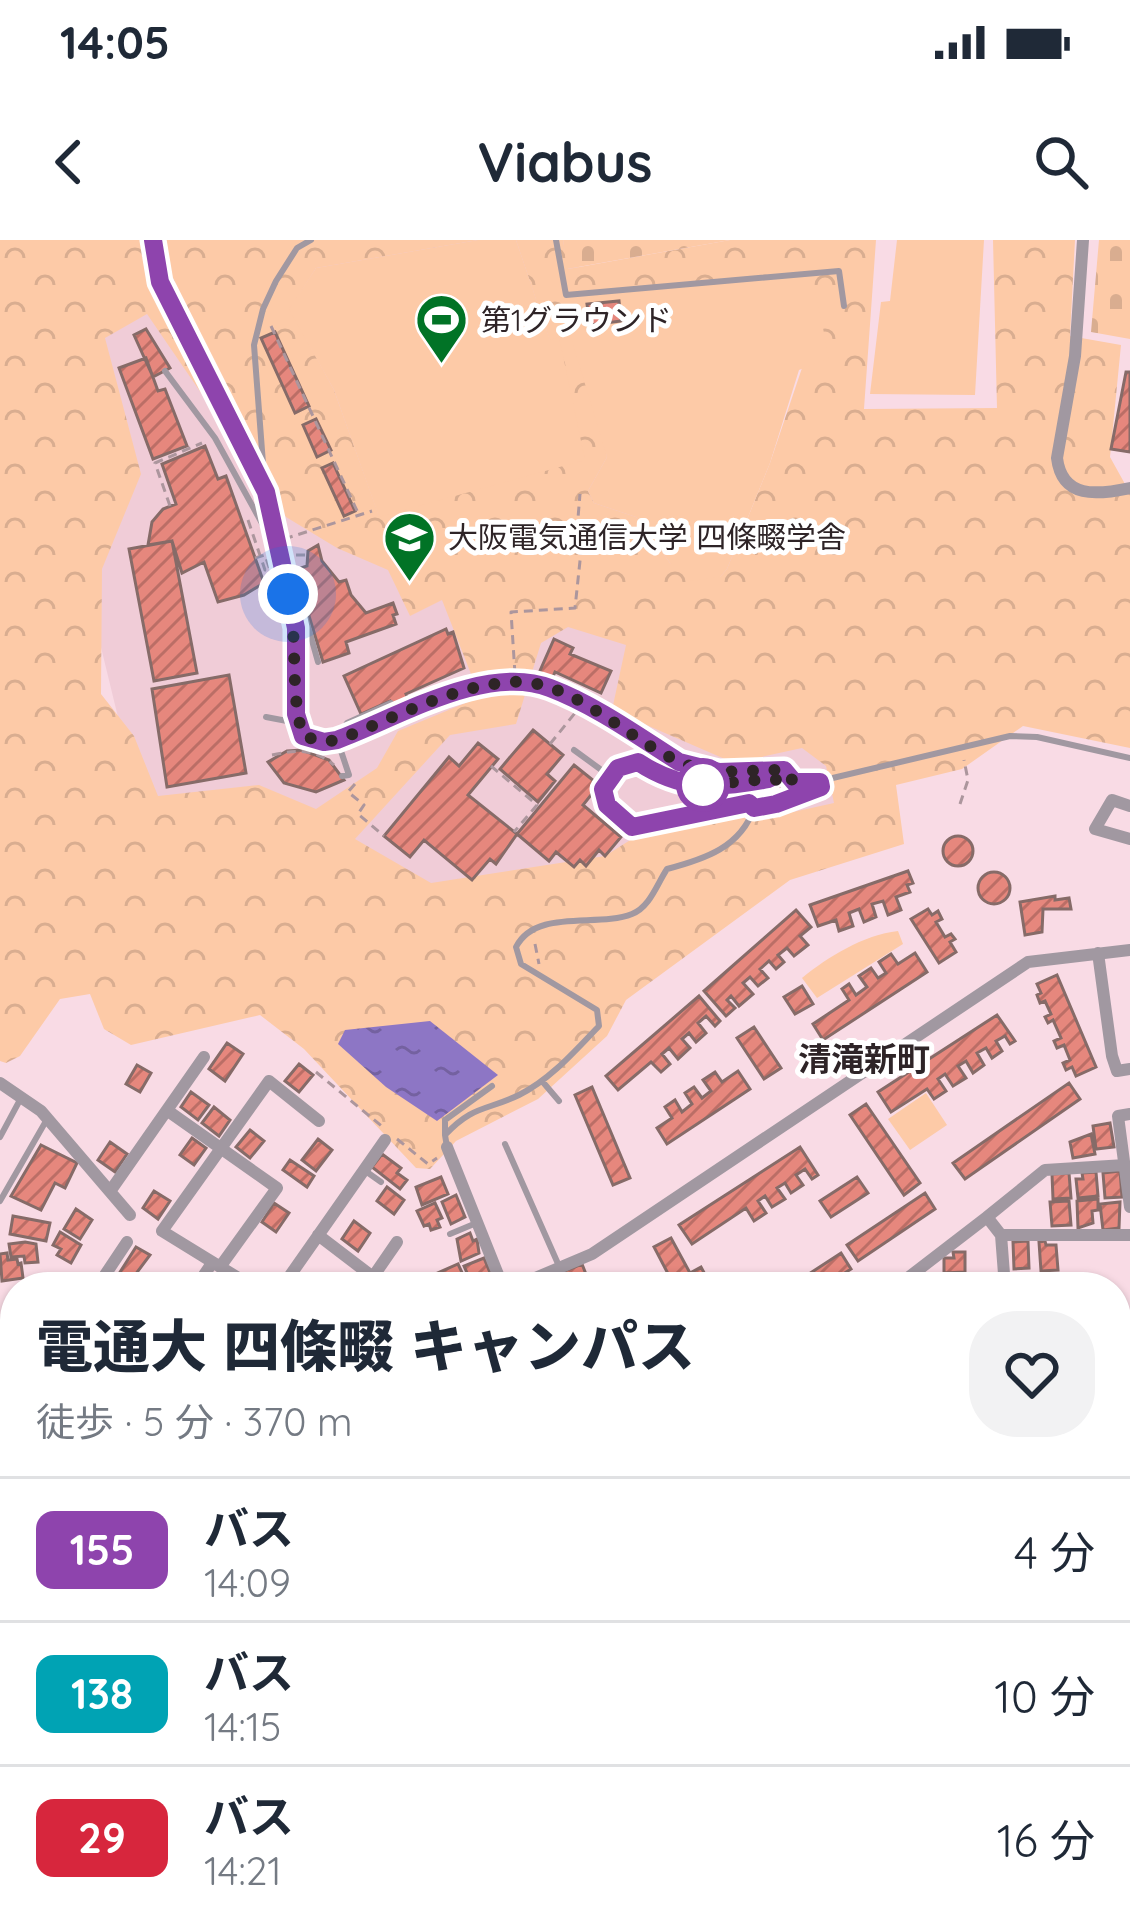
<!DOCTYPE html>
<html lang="ja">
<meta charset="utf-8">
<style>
:root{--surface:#fff;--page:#f2f2f3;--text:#1f2937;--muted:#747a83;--line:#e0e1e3}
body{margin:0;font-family:Quicksand,"Noto Sans JP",sans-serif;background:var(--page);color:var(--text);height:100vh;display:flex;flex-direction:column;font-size:45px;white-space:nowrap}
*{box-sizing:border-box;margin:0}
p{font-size:39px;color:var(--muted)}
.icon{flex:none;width:66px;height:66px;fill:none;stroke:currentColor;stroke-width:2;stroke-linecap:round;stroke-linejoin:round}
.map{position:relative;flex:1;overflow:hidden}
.sheet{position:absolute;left:0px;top:1032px;width:1131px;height:660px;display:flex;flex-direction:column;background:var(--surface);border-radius:48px 48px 0 0;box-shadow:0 3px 9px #0004}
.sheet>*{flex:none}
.badge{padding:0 24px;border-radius:18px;font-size:42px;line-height:78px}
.you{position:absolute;width:60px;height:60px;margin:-30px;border:9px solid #fff;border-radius:50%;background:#1a73e8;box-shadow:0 0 0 18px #1a73e833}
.map>.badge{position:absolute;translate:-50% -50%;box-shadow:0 0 0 6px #fff}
.round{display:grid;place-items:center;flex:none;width:126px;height:126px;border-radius:48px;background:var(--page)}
.headline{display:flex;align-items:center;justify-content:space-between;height:204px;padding:0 36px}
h1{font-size:57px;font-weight:800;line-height:90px}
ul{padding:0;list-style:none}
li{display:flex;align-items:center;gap:36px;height:144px;padding:0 36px;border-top:3px solid var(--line)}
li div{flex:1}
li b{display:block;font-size:45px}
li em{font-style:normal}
li .badge{min-width:132px;font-weight:700;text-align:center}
.status{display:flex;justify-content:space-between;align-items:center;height:84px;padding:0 60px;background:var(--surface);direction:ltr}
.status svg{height:33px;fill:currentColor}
header{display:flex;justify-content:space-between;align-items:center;height:156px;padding:0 36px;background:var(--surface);font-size:54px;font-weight:800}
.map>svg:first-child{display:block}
.built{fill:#f0ccd7}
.forest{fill:url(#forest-crowns);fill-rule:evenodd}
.cemetery{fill:url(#cemetery-stones)}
.park{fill:#fdcaa7}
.water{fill:url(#water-ripples)}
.building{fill:url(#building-hatch);stroke:#866b68;stroke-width:3}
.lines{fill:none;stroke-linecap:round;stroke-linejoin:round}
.path{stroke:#ac969d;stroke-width:3;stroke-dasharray:9 6;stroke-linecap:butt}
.service{stroke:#a198a1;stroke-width:6}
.minor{stroke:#a198a1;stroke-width:12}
.line-casing{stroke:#fff;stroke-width:27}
.line{stroke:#8e44ad;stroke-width:18}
.walk{stroke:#2e2427;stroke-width:12;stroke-dasharray:0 21.6}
.stop-dot{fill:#fff;stroke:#8e44ad;stroke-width:6}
.labels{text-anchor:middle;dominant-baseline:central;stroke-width:10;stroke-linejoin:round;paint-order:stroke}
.poi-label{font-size:30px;fill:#2e2427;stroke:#fff;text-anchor:start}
.neighbourhood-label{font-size:33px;font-weight:bold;fill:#2e2427;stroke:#fff}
</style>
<div class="status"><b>14:05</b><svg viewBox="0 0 49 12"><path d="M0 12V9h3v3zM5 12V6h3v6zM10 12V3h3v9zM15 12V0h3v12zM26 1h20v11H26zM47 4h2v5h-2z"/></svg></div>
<header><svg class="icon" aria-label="back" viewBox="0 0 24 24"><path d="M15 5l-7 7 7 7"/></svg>Viabus<svg class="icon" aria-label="search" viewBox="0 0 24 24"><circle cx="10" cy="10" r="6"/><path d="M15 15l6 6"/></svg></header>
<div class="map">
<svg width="1130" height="1692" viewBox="0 0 1130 1692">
<defs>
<pattern id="forest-crowns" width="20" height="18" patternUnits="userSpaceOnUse" patternTransform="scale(3)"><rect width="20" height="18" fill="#fdcaa7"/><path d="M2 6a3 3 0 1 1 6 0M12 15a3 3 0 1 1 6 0" fill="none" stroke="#d9ad90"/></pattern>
<pattern id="cemetery-stones" width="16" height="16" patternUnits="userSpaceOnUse" patternTransform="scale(3)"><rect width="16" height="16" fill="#fdcaa7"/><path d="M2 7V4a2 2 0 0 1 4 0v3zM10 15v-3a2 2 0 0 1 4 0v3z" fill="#d9ad90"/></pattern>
<pattern id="water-ripples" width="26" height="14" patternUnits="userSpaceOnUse" patternTransform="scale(3)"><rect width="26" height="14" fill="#8d76c5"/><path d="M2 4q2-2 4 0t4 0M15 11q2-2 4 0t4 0" fill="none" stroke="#7461a0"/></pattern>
<pattern id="building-hatch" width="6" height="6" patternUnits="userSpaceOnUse" patternTransform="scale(3)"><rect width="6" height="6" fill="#e6877d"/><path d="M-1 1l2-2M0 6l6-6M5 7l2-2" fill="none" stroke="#bb6e66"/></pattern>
</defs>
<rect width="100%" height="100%" fill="#f9dbe5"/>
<!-- built -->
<path class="built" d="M87 0H563L842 508 846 561 429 666 135 547 81 325Z
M62 1677H597L601 1692H60Z"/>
<!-- forest -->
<path class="forest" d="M0 0H478L316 28 290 69 334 150 379 276 558 98 550 101 516 0H563L568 29 730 0H876L864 169 997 168 993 0H1075L1070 96 1121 105 1110 217 1130 253V508L1023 486 962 529 896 545 904 604 790 640 626 760 607 796 538 859 456 901 430 929 416 928 304 809 260 775 131 805 104 789 90 754 60 759 20 816 6 823 0 821ZM813 43 803 125 770 223 727 329 720 337 670 323 636 277 594 263 588 251 607 217 605 204ZM147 74 286 277 337 308 388 330 410 376 442 360 480 457 398 491 377 528 316 569 259 545 158 556 134 496 101 454 102 329 141 234 105 98ZM568 387 626 405 612 470 734 523 802 508 826 526 834 563 793 572 785 568 654 585 605 616 431 643 355 599 450 495 516 484 541 403Z"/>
<!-- cemetery -->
<path class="cemetery" d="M563 0H730L567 29Z
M1099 0H1130V99L1091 92Z"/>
<!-- park -->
<path class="park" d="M478 0H516L550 100 559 97 585 220 379 277 334 150 289 69 316 28Z
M897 0H984L975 155 870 154 881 62 890 61Z
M804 35 814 43 829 118 799 130 770 223 727 329 720 337 692 341 670 323 636 277 594 263 588 251 607 217 560 61Z
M898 691 903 704 817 758 802 738C828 717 863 695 898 691Z
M926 853 947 885 910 910 888 879Z
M463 1677H557L564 1692H414Z"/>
<!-- water -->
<path class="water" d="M430 781 498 835 437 881 386 847 338 804 345 790Z"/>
<!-- building -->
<path class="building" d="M619 61 621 81 590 85 587 64Z
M146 89 170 128 153 137 134 95Z
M275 92 309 166 295 173 261 98Z
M146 118 158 151 165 149 187 206 153 219 119 128Z
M1126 132H1130V212L1111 209Z
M316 179 331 210 317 217 303 185Z
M205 206 218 239 226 236 264 343 244 355 218 362 204 322 182 333 172 301 148 305 152 282 163 269 176 264 162 224Z
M333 223 355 271 344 276 322 228Z
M172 301 197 433 154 441 129 309Z
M318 305 322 321 339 342 346 340 351 355 366 373 393 363 397 374 393 375 396 384 346 402 349 413 323 422 295 330 307 326 308 311Z
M446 389 448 394 453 392 464 428 406 454 408 459 392 467 390 461 361 474 344 436Z
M554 399 573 408 570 414 611 431 601 453 555 432 552 439 539 433Z
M229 435 246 533 167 547 152 449Z
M533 490 563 515 547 534 555 541 538 562 500 529Z
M478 503 498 519 468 555 517 594 496 624 490 619 472 640 424 600 410 617 384 596 449 517 459 526Z
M302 510 329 520 344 540 316 552 284 543 268 522 287 511Z
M574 525 599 545 583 565 621 597 605 616 599 610 586 626 580 620 574 627 556 612 549 621 517 594Z
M943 611a15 15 0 1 1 30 0a15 15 0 1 1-30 0Z
M908 631 913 643 907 645 910 652 896 657 901 670 888 675 883 661 872 664 876 677 864 682 859 669 849 673 853 686 839 691 836 680 818 686 810 665Z
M978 648a16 16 0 1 1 32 0a16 16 0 1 1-32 0Z
M1055 656V660L1069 658 1071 669H1043L1042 692 1025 695 1020 662Z
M928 669 932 675 938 671 942 679 936 682 945 697 951 694 955 699 950 702 956 712 939 723 911 679Z
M796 670 811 687 800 696 808 705 794 716 787 708 778 715 784 722 776 729 769 721 760 729 768 738 758 746 750 737 743 743 753 754 739 766 731 756 727 760 735 768 726 776 704 751Z
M915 713 927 732 823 800 813 784 849 760 842 749 849 744 856 755 867 747 859 736 871 728 878 738 886 733 879 722 891 714 898 724Z
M1057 735 1096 827 1076 836 1072 827 1066 830 1063 823 1070 820 1064 805 1057 808 1054 801 1061 798 1053 780 1048 783 1045 777 1051 774 1045 761 1040 763 1037 755 1041 753 1037 744Z
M802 746 813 764 795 774 784 757Z
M699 756 720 781 715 786 706 776 698 783 706 793 696 802 689 793 682 799 690 808 678 819 669 808 662 814 670 824 661 832 651 822 618 850 606 836Z
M997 775 1015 801 1010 804 1005 796 996 801 1002 811 992 818 986 808 977 813 984 825 973 833 966 821 958 826 966 838 953 846 945 834 938 839 946 851 934 859 927 849 891 872 878 852Z
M754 787 781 828 764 839 737 798Z
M227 803 243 814 225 841 209 829Z
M299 824 313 835 299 852 285 841Z
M137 825 151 833 140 852 126 844Z
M738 831 750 849 667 904 657 888 672 878 665 867 675 860 682 872 692 864 685 853 694 847 702 858 711 851 703 840 715 832 722 842Z
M1069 843 1080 859 965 939 953 923Z
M592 847 630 938 613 945 575 855Z
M191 852 209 865 198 880 181 867Z
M866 864 920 943 904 955 850 875Z
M214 867 230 880 219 896 202 883Z
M1110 883 1114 907 1096 909 1093 886Z
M250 890 264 901 250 918 236 907Z
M1091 894 1095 914 1073 918 1070 902Z
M192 898 206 908 194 925 180 915Z
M318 899 332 910 316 931 302 920Z
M110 902 127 914 115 932 98 920Z
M41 905 77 923 65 948 55 943 41 970 11 956Z
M800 907 818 935 812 939 805 929 796 935 803 945 791 953 785 943 777 948 785 959 772 967 765 956 758 961 766 973 754 981 746 968 692 1004 679 985Z
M382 914 401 928 397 933 407 940 400 949 372 927Z
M290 920 314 936 307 947 283 930Z
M1120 931 1122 957 1105 958 1103 933Z
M1096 932 1098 956 1078 958 1076 939H1083L1082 933Z
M1069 933 1071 958 1053 959 1052 934Z
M441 937 448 954 422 965 416 947Z
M857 937 868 953 831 977 820 961Z
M387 947 404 960 394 974 377 961Z
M154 951 170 961 158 979 143 968Z
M925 953 935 969 858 1021 847 1005Z
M456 955 465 977 451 984 442 962Z
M1098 959V970L1092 971 1093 983 1078 988 1077 961Z
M1069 961 1071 985 1052 986 1050 962Z
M1120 962 1119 988 1103 990 1100 964Z
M274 963 289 973 276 992 262 982Z
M435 963 442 978 437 980 440 987 431 990 429 984 424 986 417 971Z
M76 969 92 980 80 999 64 989Z
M13 976 50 983 46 1001 10 994Z
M354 981 370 993 358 1011 342 999Z
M60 992 81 1005 71 1023 57 1015 61 1009 53 1005Z
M470 993 473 1001 477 999 479 1013 461 1021 457 999Z
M671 998 690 1033 701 1027 708 1040 698 1047H675L654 1007Z
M1028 1001 1029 1028 1014 1029 1013 1002Z
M1045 1001 1046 1005H1056L1058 1030 1041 1031 1039 1002Z
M25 1002 36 1004 38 1022 25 1023 24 1016 11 1017 9 1004Z
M136 1007 150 1015 126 1047 115 1040Z
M953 1012H965V1032L944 1033V1018H954Z
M7 1013 8 1020 17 1019 18 1024 21 1023 23 1038 2 1041 0 1014Z
M841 1013 851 1029 823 1047H789Z
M484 1018 493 1040 471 1042 464 1026Z
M458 1024 465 1039 438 1047 433 1035Z
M582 1024 591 1047H525Z
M1 1276 15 1283 12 1308 0 1302Z
M1116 1366H1129L1128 1397H1116Z
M73 1677H118L122 1692H77Z
M124 1677H179L180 1681 164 1685 162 1680 154 1683 155 1688 138 1692 137 1688 127 1690Z
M289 1677 290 1684 313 1677 317 1692H271L268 1679Z
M709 1677H727L733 1692H707L702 1680Z"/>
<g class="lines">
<!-- path -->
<path class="path" d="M271 86 359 275
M170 266 155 223 202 203
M248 280 265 330 275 331
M284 299 372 271
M296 315H307
M255 318 265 315 270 330
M515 434 511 372 575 368 582 302H576L580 254
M550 504 575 473
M272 515C296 510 314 508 334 525
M491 526 537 565 514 592
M355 544 348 552 364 565 358 574 384 596
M960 564 968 540 964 520
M535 704 539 724
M316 832 384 888
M397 899 428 924 437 918"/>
<!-- service -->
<path class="service" d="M153 0 160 42 261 244
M311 0 297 8 276 41 263 69 254 105 265 250 296 388V474L303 496 324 502 337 499C395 479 449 445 512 442 576 438 628 502 684 524 719 537 749 529 784 530L794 542 820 541 1010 496 1037 497 1130 518
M556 0 566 55 839 31 844 66
M165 131 215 198 280 316 288 315 318 422
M266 477 287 481 300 494
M574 510 611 537
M342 536 349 535 337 499 347 483 391 463
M754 568 749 563 632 587 607 565 603 549 618 528 637 522C700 563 727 536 794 542
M542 841 559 861
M445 895V880L492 846
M0 897 21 858
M505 904 559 1026
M447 907 445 895C473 865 486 871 519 855 550 840 576 810 599 786L597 770 521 724 516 707C536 668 598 688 632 674 650 667 657 644 667 629 705 619 741 607 754 568L776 564 821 546 820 541
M364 930 381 942
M0 961 46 881
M450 994 474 984
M5 1588 15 1593
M768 1677 775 1692
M935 1677 937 1682 956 1677
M791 1692 822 1677"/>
<!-- minor -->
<path class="minor" d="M1083 0 1075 116 1057 218C1062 259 1097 255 1130 248
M1130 566 1112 560 1095 589 1130 599
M1098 713 1112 816 1117 831 1130 829
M0 843 41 871 130 975
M168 871 277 948 220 1027
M1130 874 1118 876 1130 967
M447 907 503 1047
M111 950 204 817
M318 995 373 1037
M1001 995H1130
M97 1047 127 1002
M196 1047 212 1023
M253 1047 162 991 269 841 319 881
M282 1047 385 900
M366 1047 397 1002
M514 1047 592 1014 1028 722 1130 710
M896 1047 987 977
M1005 1047 1001 995 987 977 1045 930 1125 925
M1116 1117 1130 1116
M1116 1184H1130
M0 1186 15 1175
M1116 1229H1130
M1116 1314 1130 1315
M0 1401 15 1381
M1116 1403H1123
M1116 1442H1119
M0 1504 15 1472
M1116 1520H1123
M1116 1599H1130
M0 1665 15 1668
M604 1677 608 1692
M1031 1677V1692
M47 1692 48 1677
M974 1692 976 1677"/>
</g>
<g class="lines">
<defs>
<path id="line" d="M153 0 160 42 266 252 296 388V474L303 496 324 502 337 500C397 478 486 423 550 448 595 465 638 496 679 522L719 532 784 530 794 542H820L821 547 776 564 754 568 749 563 632 587 607 565 603 549 618 528 638 522C682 551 717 549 769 539"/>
</defs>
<!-- line casing -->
<use href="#line" class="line-casing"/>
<!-- line -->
<use href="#line" class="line"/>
<!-- walk -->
<path class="walk" d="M288 354C299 401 289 450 303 496L324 502 337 500C394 479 450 446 512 442 573 438 630 503 685 524 719 537 749 529 784 530L794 542 769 539 703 545"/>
</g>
<!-- icons -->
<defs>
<symbol id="stadium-pin" viewBox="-11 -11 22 30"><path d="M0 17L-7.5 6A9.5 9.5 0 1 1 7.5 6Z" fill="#017326" stroke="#fff"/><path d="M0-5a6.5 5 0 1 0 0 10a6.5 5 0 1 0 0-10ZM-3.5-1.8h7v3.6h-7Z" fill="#fff"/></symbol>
<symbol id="university-pin" viewBox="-11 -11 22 30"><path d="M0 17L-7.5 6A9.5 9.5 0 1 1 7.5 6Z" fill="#017326" stroke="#fff"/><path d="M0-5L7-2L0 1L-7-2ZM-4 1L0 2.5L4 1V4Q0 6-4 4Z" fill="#fff"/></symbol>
</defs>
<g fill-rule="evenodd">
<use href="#stadium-pin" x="412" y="50" width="59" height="81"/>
<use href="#university-pin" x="380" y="268" width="59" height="81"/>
</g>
<!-- markers -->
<circle class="stop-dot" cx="703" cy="545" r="24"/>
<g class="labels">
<!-- poi labels -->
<g class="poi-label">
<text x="481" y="80">第1グラウンド</text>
<text x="448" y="297">大阪電気通信大学 四條畷学舎</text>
</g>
<!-- neighbourhood labels -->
<g class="neighbourhood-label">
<text x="864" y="818">清滝新町</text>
</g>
</g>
</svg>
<div class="you" style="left:288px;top:354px"></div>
<section class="sheet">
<div class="headline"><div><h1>電通大 四條畷 キャンパス</h1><p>徒歩 · 5 分 · 370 m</p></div><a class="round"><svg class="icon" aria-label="heart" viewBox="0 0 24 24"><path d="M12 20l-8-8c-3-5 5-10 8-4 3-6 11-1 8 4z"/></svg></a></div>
<ul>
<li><span class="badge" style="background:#8e44ad;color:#fff">155</span><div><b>バス</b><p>14:09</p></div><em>4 分</em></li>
<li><span class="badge" style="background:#00a3b4;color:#fff">138</span><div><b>バス</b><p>14:15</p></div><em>10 分</em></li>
<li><span class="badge" style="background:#d7263d;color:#fff">29</span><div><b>バス</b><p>14:21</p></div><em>16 分</em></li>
</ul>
</section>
</div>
